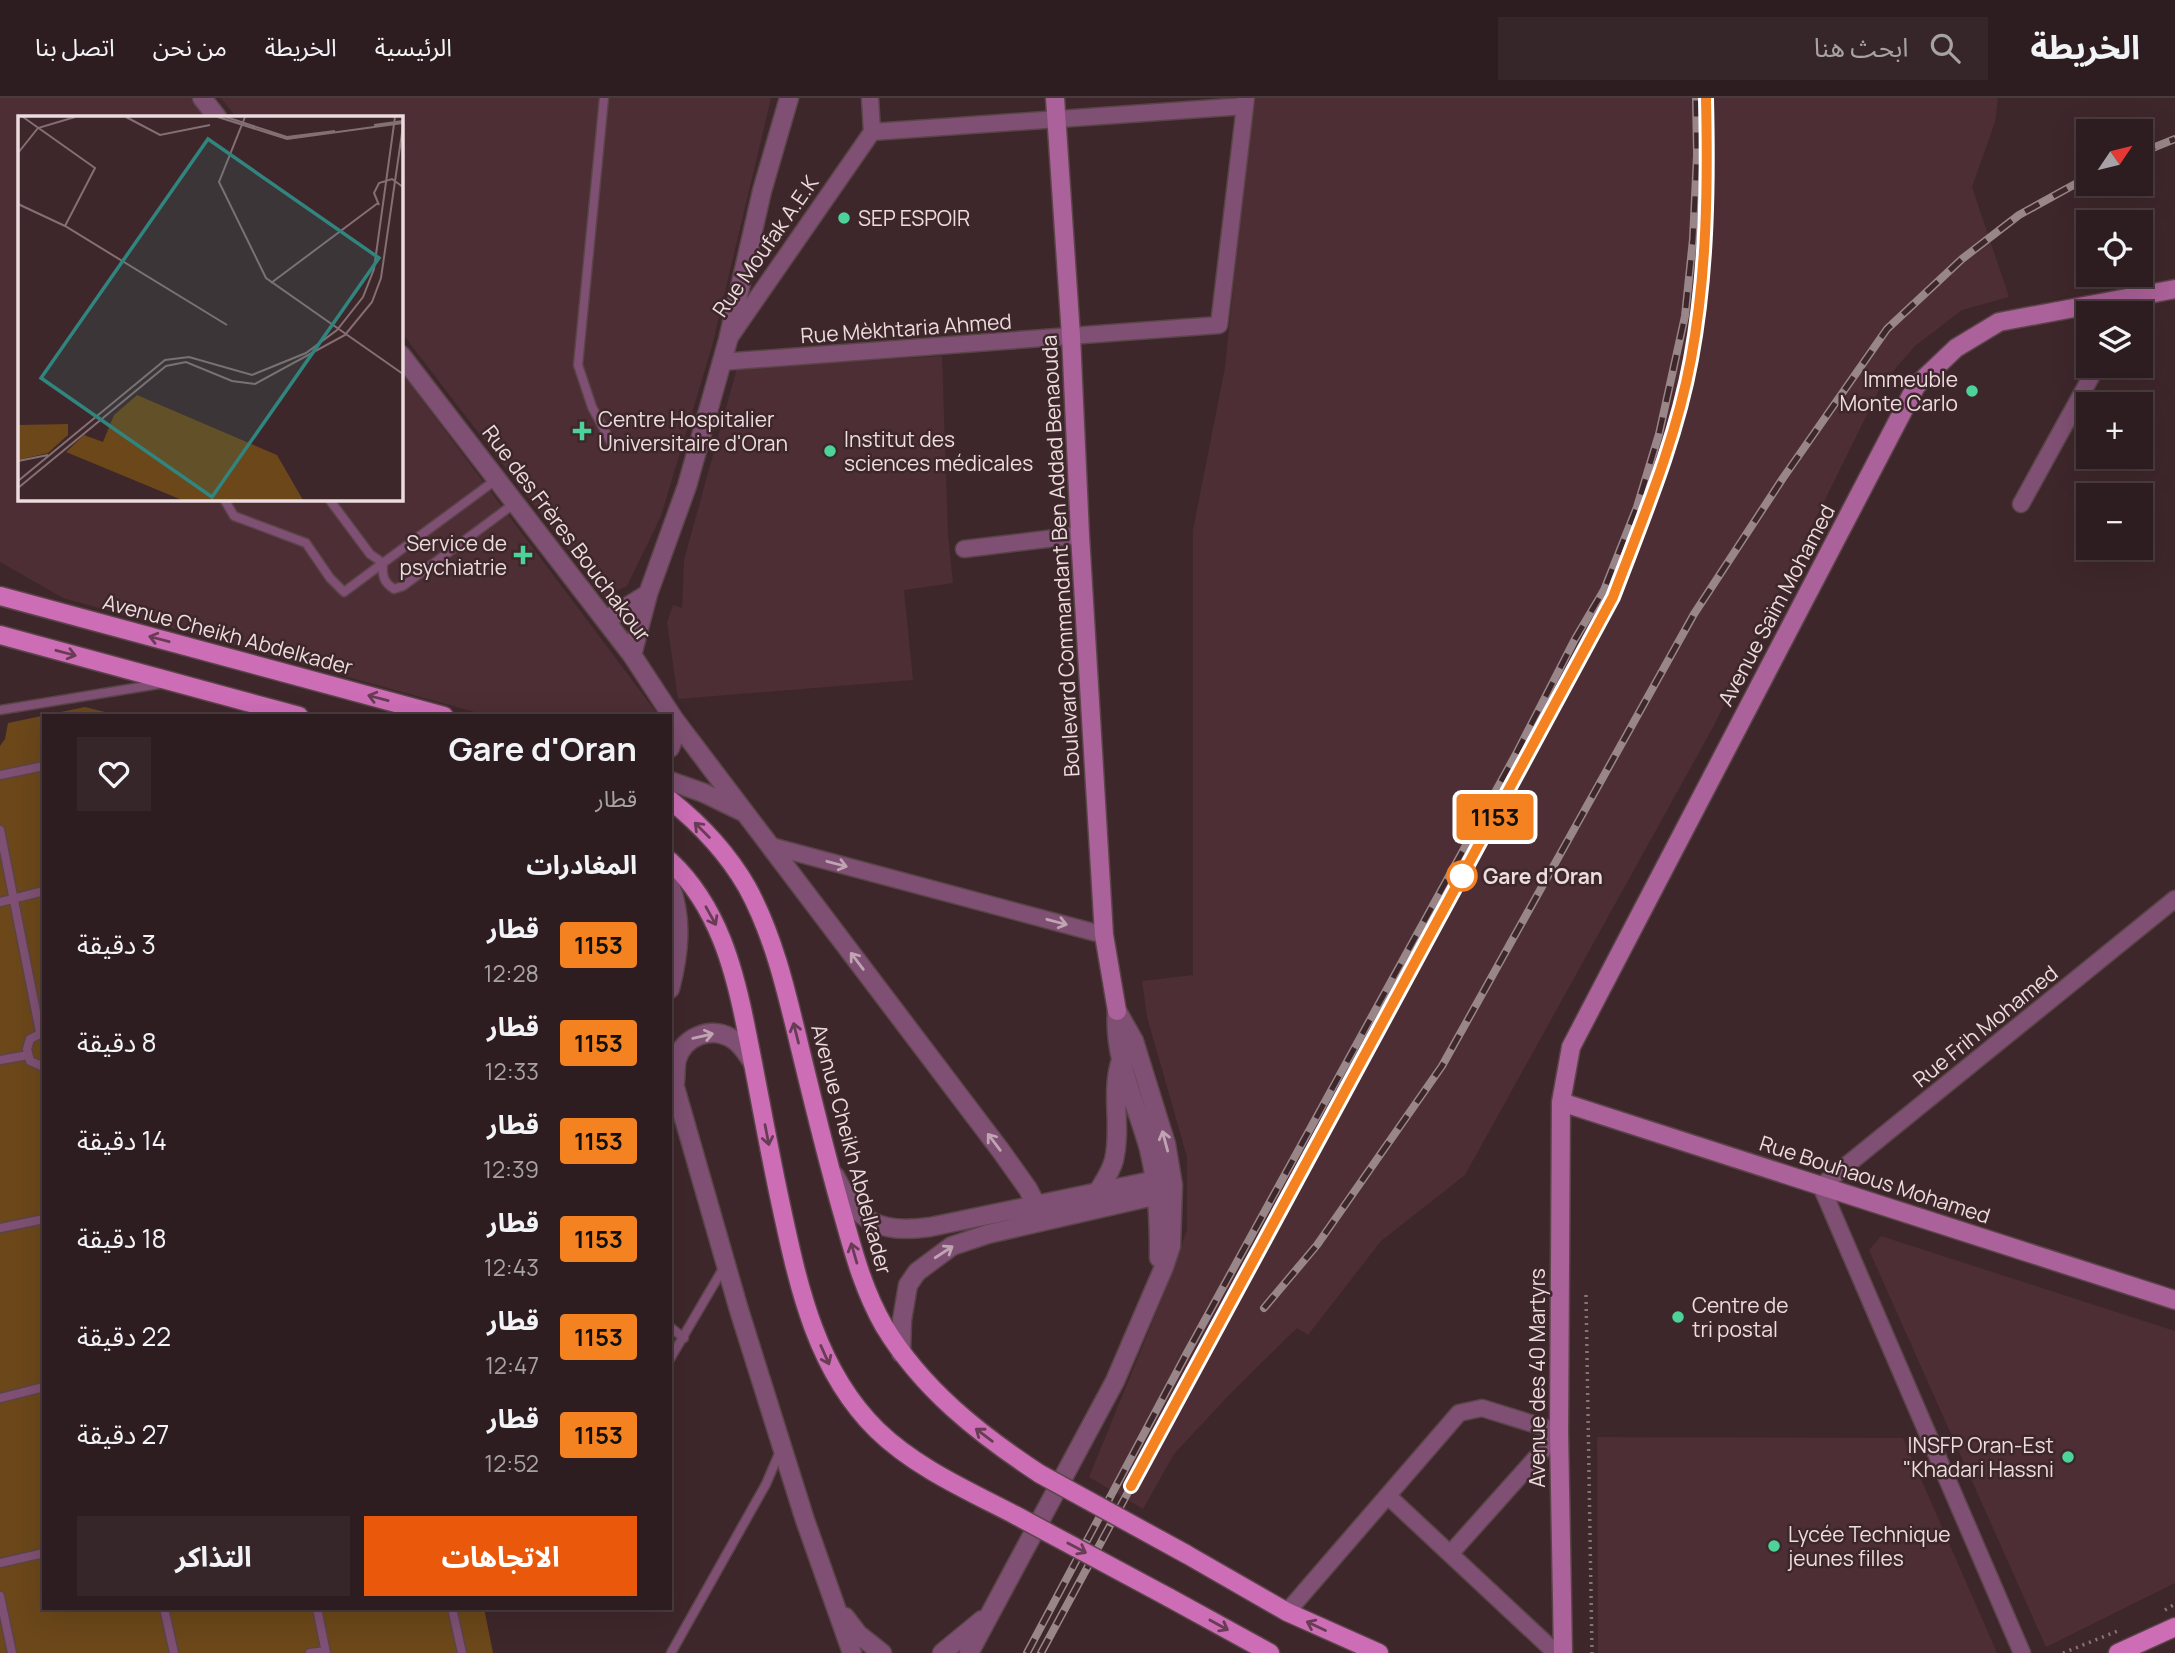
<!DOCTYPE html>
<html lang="ar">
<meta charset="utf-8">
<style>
:root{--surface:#2e1d20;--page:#362629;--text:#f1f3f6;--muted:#a7a2a5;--line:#493b3e;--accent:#ea580c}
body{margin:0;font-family:Manrope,"Noto Sans Arabic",sans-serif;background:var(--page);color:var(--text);direction:rtl;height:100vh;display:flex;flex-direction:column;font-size:26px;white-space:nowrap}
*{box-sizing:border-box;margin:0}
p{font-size:23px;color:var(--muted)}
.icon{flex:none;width:38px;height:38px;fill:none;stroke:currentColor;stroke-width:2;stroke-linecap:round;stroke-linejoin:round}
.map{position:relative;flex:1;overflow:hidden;direction:ltr}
.side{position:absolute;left:42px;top:616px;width:630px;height:896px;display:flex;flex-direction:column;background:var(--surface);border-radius:0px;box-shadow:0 7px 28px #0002,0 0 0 2px var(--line);direction:rtl}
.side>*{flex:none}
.badge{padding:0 14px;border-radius:5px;font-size:24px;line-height:46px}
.needle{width:46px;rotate:55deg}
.fabs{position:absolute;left:2076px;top:21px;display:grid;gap:14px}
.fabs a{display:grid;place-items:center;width:77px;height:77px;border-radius:0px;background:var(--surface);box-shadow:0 7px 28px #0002,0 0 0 2px var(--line);font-size:35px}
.map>.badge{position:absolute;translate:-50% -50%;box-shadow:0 0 0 4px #fff}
h2{padding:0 35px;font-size:26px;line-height:63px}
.round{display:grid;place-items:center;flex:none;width:74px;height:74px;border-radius:0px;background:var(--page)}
.overview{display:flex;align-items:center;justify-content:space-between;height:119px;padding:0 35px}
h1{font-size:33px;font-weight:700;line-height:52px}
.cta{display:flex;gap:14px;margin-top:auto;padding:14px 35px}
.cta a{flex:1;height:80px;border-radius:0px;background:var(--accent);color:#fff;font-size:28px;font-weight:700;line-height:80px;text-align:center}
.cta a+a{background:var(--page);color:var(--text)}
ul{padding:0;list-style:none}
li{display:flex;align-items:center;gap:21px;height:98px;padding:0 35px}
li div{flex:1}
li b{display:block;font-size:26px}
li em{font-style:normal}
li .badge{min-width:77px;font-weight:700;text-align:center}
header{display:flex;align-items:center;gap:42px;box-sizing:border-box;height:98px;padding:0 35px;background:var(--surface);border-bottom:2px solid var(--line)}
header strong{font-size:33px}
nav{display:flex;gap:38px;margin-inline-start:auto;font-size:24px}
.search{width:490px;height:63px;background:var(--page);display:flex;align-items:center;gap:18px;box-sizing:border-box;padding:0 24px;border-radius:0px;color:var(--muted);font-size:26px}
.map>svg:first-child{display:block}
.built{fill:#4c2e34}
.green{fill:#6b471a}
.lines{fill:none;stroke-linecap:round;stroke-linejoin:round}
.service-casing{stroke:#5a4448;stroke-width:11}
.minor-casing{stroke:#5a4448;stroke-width:19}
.tertiary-casing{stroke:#5a4448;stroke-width:21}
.secondary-casing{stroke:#5a4448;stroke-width:21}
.primary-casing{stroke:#5a4448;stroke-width:21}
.path{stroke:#887477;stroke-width:3.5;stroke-dasharray:2 5;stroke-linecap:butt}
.service{stroke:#7f5073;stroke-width:8}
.minor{stroke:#7f5073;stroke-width:16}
.tertiary{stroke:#7f5073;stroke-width:18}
.secondary{stroke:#ab6199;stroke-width:18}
.primary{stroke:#cd6db6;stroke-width:18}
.rail-casing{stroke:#998689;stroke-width:8}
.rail{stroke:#3e272b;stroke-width:5;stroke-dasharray:16;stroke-linecap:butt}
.primary-bridge-casing{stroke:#5a4448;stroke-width:21;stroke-linecap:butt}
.primary-bridge{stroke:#cd6db6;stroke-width:18}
.oneway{stroke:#693c55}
.oneway2{stroke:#c0a4b3}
.line-casing{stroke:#fff;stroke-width:16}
.line{stroke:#f58220;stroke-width:10}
.poi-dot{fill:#4dd39a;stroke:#3e272b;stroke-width:2.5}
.stop-dot{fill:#fff;stroke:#f58220;stroke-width:3.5}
.labels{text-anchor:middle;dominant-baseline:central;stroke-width:5;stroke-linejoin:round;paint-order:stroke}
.poi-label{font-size:21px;fill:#ecdcde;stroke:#3e272b;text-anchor:start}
.street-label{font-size:21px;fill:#ecdcde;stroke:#3e272b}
.stop-label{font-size:21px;font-weight:bold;fill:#ecdcde;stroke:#3e272b;text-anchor:start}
.inset-road{fill:none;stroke:#846f73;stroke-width:2}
.view{fill:#30857f;fill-opacity:0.15;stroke:#30857f;stroke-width:3.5}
.inset-edge{fill:none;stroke:#ecdcde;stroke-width:3.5}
</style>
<header>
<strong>الخريطة</strong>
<div class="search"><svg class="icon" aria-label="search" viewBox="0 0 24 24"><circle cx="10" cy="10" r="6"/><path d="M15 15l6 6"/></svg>ابحث هنا</div>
<nav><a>الرئيسية</a><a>الخريطة</a><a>من نحن</a><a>اتصل بنا</a></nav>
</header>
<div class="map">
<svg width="2175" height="1555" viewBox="0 0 2175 1555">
<rect width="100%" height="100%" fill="#3e272b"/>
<!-- built -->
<path class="built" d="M0 0H195L210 19H19V401H401V274L659 618H489L63 500 0 464Z
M221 0H771L712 248 661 418 627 488 604 498 401 234V19H236Z
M1256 0H1998L1995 24 1972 89 2009 199 1962 212 1915 248 1882 286 1712 631 1465 1077 1381 1143 1308 1237 1297 1230 1231 1295 1174 1356 1143 1411 1089 1379 1166 1191 1187 1132V1059L1147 919 1142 883 1193 877V432L1225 269 1248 48Z
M942 258 948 436 953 485 904 492 913 582 678 601 667 524 673 507 682 510 684 462 737 270Z
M1881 1138 2175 1233V1485L2046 1549 1869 1152Z
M1597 1339 1903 1340 1997 1555H1598Z"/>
<!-- green -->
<path class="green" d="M85 609 121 618H44V1510H484L493 1555H0V648L5 641 8 625Z"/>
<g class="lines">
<defs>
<path id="service" d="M604 0 578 267 592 309 614 350
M497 381 383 465C382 477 383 484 394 491L403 488 515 405
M224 401 234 418 306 445 330 480 344 494 383 465 370 456 329 401
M0 612 159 586
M0 677 44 668
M0 732 40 934
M0 804 44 793
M44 934 30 941 27 951 30 963 44 969
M0 962 28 957
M0 1130 44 1121
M670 1229 684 1240
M670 1261 724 1169
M0 1300 44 1289
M0 1465 44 1455
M0 1498 12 1555
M164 1510 174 1555
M317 1510 326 1555
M452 1510 462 1555
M310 1555 325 1553
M671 1555 766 1386 781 1351"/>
<path id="minor" d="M870 0 872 34
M872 34 1245 8
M2126 215 2136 197
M730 239 872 34
M721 264 1219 227 1246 0
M2021 406 2097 268
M964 451 1080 437
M771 748 1104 837
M1388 1398 1556 1555
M1287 1514 1459 1315 1482 1310 1559 1334 1450 1456
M2022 1555 1821 1088 2175 801"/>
<path id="tertiary" d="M202 0 217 19
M401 257 632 557 674 621 1001 1053 1028 1091 1044 1122
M606 522 648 496
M632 557 648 496 687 388 728 242 762 93 789 0
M670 650 675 636 674 621
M670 683 704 695 741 713
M670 787C683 821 679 856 670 891
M1117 913C1113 960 1137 1007 1149 1051 1158 1088 1159 1122 1159 1160
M670 972 739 1212 805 1422 852 1555
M675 984C676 977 675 968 677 961 684 939 710 928 731 940 741 945 747 956 753 965
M835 1078C858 1124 878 1136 930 1129L1156 1082 1166 1083 1173 1087 1158 1097 988 1136 952 1148 917 1174 908 1187 902 1222 901 1255
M1099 1092C1105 1082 1111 1073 1114 1062 1122 1028 1110 995 1121 962
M845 1519 858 1536 882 1555
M942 1555 982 1522
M969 1555 1115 1283 1164 1169 1171 1148 1173 1087 1166 1046 1134 943 1117 913"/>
<path id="secondary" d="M1055 0 1071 238 1080 437 1104 837 1117 913
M1561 1004 2175 1202
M1563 1555 1559 1334 1561 1004 1571 949 1916 288 1956 250 1999 224 2175 191"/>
<path id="primary" d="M0 498 444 618
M0 537 299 618
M670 702C700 726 728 756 747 789 774 838 787 896 800 950 814 1008 828 1066 845 1124 855 1160 865 1195 884 1228 922 1291 979 1336 1040 1376
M670 763C718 808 735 872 747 935 759 994 769 1053 782 1112 799 1191 817 1273 877 1332 916 1370 969 1393 1017 1418
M1186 1456 1287 1514 1379 1555
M1168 1499 1270 1555
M2118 1555 2175 1529"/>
</defs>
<!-- service casing -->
<use href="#service" class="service-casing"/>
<!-- minor casing -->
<use href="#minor" class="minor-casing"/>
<!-- tertiary casing -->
<use href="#tertiary" class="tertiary-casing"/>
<!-- secondary casing -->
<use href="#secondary" class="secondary-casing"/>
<!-- primary casing -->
<use href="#primary" class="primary-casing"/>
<!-- path -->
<path class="path" d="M1586 1197 1592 1555
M2165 1512 2175 1506
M2063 1555 2120 1532"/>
<!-- service -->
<use href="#service" class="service"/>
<!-- minor -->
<use href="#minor" class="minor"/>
<!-- tertiary -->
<use href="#tertiary" class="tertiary"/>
<!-- secondary -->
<use href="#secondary" class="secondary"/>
<!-- primary -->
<use href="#primary" class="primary"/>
<defs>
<path id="rail" d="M2140 55 2175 41
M1645 416 1669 344 1691 262 1705 144 1706 0
M1264 1210 1317 1147 1442 968 1694 516 1783 380 1887 231 1962 161 2019 117 2088 79
M1027 1555 1188 1253 1515 658 1575 541 1604 492 1637 409 1659 336 1685 218 1693 141 1697 57 1696 0
M1041 1555 1613 499 1635 442"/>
</defs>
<!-- rail casing -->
<use href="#rail" class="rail-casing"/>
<!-- rail -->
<use href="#rail" class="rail"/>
<defs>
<path id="primary-bridge" d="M1040 1376 1186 1456
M1017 1418 1168 1499"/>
</defs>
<!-- primary-bridge casing -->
<use href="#primary-bridge" class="primary-bridge-casing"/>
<!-- primary-bridge -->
<use href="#primary-bridge" class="primary-bridge"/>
</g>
<!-- one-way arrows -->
<defs><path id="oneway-shaft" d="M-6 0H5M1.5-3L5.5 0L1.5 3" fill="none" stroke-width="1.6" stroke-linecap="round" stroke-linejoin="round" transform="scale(1.75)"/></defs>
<g class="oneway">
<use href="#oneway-shaft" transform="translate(159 541) rotate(-165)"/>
<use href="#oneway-shaft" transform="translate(66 555) rotate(15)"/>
<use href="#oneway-shaft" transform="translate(378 600) rotate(-165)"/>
<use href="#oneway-shaft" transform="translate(702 732) rotate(-135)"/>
<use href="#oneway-shaft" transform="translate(711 818) rotate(61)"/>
<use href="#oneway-shaft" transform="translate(796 935) rotate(-104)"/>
<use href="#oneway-shaft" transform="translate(767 1037) rotate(79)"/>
<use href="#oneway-shaft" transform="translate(854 1155) rotate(-106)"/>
<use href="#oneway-shaft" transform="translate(825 1257) rotate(66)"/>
<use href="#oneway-shaft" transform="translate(984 1337) rotate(-143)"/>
<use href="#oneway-shaft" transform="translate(1077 1450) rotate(28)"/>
<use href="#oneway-shaft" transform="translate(1219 1527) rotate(29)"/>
<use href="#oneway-shaft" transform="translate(1316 1528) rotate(-155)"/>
</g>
<g class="oneway2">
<use href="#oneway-shaft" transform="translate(837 766) rotate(15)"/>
<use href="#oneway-shaft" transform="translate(1057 824) rotate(15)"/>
<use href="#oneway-shaft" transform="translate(857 863) rotate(-127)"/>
<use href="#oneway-shaft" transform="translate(703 938) rotate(-13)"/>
<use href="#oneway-shaft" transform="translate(1165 1043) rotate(-105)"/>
<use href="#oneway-shaft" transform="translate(994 1044) rotate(-127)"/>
<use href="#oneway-shaft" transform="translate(944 1154) rotate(-33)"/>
</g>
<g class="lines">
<defs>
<path id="line" d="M1131 1388 1613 499C1642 422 1676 343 1691 261 1707 175 1708 87 1706 0"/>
</defs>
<!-- line casing -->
<use href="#line" class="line-casing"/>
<!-- line -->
<use href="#line" class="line"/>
</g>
<!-- markers -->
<g class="poi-dot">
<circle cx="844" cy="120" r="7"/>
<circle cx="1972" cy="293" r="7"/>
<path d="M578.5 322.5h7v7h7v7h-7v7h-7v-7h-7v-7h7z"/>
<circle cx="830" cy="353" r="7"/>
<path d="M519.5 446.5h7v7h7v7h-7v7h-7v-7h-7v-7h7z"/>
<circle cx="1678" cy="1219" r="7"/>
<circle cx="2068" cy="1359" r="7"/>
<circle cx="1774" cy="1448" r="7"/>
</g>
<circle class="stop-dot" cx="1462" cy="778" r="14"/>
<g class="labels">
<!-- poi labels -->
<g class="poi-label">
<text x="858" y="120">SEP ESPOIR</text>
<text x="1958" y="281" text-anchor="end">Immeuble<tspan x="1958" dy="24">Monte Carlo</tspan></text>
<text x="598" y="321">Centre Hospitalier<tspan x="598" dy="24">Universitaire d'Oran</tspan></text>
<text x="844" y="341">Institut des<tspan x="844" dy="24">sciences médicales</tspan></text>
<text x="507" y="445" text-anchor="end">Service de<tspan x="507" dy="24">psychiatrie</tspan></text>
<text x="1692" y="1207">Centre de<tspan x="1692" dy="24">tri postal</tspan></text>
<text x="2054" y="1347" text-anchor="end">INSFP Oran-Est<tspan x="2054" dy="24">"Khadari Hassni</tspan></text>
<text x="1788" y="1436">Lycée Technique<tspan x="1788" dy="24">jeunes filles</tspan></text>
</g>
<!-- street labels -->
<g class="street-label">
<text transform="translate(765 148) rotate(-55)">Rue Moufak A.E.K</text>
<text transform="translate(906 230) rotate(-4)">Rue Mèkhtaria Ahmed</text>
<text transform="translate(567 435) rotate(53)">Rue des Frères Bouchakour</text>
<text transform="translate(1060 458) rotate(-93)">Boulevard Commandant Ben Addad Benaouda</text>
<text transform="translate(1776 507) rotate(-62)">Avenue Saïm Mohamed</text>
<text transform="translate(228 536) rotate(15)">Avenue Cheikh Abdelkader</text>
<text transform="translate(1985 928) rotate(-39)">Rue Frih Mohamed</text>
<text transform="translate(852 1051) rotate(75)">Avenue Cheikh Abdelkader</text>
<text transform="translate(1875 1081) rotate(18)">Rue Bouhaous Mohamed</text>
<text transform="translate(1537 1280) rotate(-90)">Avenue des 40 Martyrs</text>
</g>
<!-- stop labels -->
<g class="stop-label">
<text x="1483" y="778">Gare d'Oran</text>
</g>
</g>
<!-- overview -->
<g transform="translate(18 18)">
<rect width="385" height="385" fill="#3e272b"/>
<path d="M119 279 259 339 285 384H164L48 336 66 319 85 326 96 299ZM50 308V319L30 337 0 344V309Z" fill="#6b471a"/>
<path class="inset-road" d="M5 1 77 52 47 110M108 1 142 19 192 9M200 1 269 23 385 7M208 1 269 21 317 15M227 1 201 66 248 162 385 258M356 9 385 5M0 37 20 12 57 1M0 88 47 110 209 209M361 89 356 77 361 67 374 63 385 71M253 167 360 87M0 345 30 339M0 365 147 244 171 241 234 259 288 237 319 214 345 181 356 153 377 1M0 372 148 250 168 246 214 265 237 268 327 219 354 186 363 162 385 10"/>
<path class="view" d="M190 23 361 142 194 381 23 262Z"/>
<rect width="385" height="385" class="inset-edge"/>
</g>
</svg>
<div class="fabs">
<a><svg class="needle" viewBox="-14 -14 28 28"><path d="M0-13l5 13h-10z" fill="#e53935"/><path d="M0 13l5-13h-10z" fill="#a7a2a5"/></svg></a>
<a><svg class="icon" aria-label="locate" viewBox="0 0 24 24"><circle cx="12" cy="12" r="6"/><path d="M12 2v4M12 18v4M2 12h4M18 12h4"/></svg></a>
<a><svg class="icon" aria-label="layers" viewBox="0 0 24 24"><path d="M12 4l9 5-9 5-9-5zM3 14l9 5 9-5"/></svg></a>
<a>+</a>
<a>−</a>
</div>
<b class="badge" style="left:1495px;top:719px;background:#f58220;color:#111">1153</b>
<section class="side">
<div class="overview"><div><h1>Gare d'Oran</h1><p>قطار</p></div><a class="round"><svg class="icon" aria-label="heart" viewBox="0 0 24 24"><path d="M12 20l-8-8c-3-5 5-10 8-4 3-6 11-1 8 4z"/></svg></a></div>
<h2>المغادرات</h2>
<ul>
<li><span class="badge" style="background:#f58220;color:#111">1153</span><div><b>قطار</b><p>12:28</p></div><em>3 دقيقة</em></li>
<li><span class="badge" style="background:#f58220;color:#111">1153</span><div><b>قطار</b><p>12:33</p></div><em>8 دقيقة</em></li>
<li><span class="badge" style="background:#f58220;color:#111">1153</span><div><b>قطار</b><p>12:39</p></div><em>14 دقيقة</em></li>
<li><span class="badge" style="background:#f58220;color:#111">1153</span><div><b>قطار</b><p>12:43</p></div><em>18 دقيقة</em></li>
<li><span class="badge" style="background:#f58220;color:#111">1153</span><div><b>قطار</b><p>12:47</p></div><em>22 دقيقة</em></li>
<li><span class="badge" style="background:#f58220;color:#111">1153</span><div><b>قطار</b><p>12:52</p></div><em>27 دقيقة</em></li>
</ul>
<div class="cta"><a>الاتجاهات</a><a>التذاكر</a></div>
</section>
</div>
